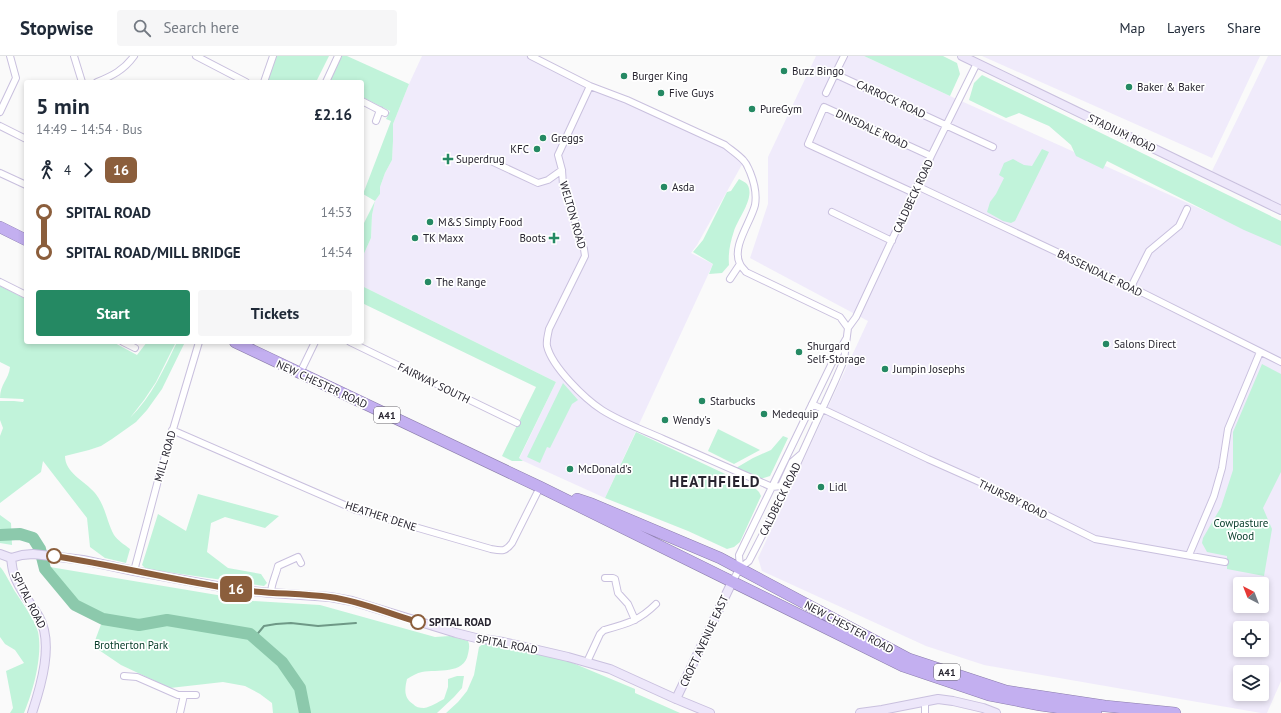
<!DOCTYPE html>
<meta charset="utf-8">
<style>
:root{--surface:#fff;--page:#f6f6f7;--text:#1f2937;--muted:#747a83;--line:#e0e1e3;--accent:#258963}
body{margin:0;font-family:"PT Sans",sans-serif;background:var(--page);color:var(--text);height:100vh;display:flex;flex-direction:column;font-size:15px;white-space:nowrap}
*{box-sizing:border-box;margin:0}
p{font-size:13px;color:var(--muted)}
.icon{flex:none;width:22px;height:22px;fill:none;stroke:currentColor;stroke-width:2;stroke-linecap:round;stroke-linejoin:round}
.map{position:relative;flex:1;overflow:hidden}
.drawer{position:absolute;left:24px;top:24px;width:340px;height:264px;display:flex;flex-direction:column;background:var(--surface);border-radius:4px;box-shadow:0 2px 6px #0003}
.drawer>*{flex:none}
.badge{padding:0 8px;border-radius:6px;font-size:14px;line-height:26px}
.needle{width:26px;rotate:318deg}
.buttons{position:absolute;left:1233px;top:521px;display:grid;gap:8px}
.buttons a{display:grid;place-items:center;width:36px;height:36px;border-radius:4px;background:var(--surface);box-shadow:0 2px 6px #0003;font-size:20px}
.map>.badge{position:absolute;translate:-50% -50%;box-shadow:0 0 0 2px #fff}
.legs{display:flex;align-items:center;gap:6px;height:44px;padding:0 12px;font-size:13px}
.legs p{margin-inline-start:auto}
.overview{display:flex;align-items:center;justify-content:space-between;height:68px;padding:0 12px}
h1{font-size:22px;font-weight:600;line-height:30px}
.primary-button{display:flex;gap:8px;margin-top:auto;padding:8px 12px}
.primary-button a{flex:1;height:46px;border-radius:4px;background:var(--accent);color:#fff;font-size:16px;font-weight:600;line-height:46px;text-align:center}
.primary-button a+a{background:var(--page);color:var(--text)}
ul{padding:0 12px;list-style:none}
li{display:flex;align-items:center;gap:14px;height:40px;font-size:15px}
li i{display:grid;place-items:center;width:6px;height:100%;margin:0 5px;background:currentColor}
li i::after{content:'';width:10px;height:10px;margin:-5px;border:3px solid;border-radius:50%;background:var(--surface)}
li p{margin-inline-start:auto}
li:first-child i{background:linear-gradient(#0000 50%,currentColor 0)}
li:last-child i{background:linear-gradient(currentColor 50%,#0000 0)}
header{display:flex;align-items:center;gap:24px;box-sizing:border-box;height:56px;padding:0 20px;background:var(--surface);border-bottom:1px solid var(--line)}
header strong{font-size:19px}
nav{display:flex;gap:22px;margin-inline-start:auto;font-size:14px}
.search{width:280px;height:36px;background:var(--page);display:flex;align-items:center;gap:10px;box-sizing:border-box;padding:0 14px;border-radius:4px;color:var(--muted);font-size:15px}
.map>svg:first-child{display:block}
.built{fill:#f0ebfb;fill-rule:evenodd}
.green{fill:#c1f3da}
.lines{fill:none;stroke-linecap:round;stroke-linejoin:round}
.stream{stroke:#6e9886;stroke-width:2}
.river{stroke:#8cc9ac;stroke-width:12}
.street-casing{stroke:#c9c0de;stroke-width:8}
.secondary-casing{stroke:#c9c0de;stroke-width:10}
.highway-casing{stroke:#8c7eac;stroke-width:12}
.street{stroke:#fff;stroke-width:6}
.secondary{stroke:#ede7fa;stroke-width:8}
.highway{stroke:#c3aff0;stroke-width:11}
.line-1-casing{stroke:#fff;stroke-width:9}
.line-1{stroke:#8b5e3c;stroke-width:6}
.poi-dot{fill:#258963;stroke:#fff;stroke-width:1.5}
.stop-1-dot{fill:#fff;stroke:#8b5e3c;stroke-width:2}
.labels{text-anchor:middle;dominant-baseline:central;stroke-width:3.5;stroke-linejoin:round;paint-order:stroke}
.shield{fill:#fff;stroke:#68666d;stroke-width:1}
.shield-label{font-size:10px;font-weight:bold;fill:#27242f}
.poi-label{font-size:11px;fill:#27242f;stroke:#fff;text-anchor:start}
.street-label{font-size:11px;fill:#27242f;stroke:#fff}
.park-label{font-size:11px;fill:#043a27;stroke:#fff}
.stop-label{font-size:11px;font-weight:bold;fill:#27242f;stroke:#fff;text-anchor:start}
.district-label{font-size:15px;font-weight:bold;letter-spacing:1px;fill:#27242f;stroke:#fff}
</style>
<header>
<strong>Stopwise</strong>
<div class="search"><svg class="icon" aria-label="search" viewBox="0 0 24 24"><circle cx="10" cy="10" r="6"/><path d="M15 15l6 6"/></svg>Search here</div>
<nav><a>Map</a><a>Layers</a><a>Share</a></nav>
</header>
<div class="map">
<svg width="1281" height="657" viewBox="0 0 1281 657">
<rect width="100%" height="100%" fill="#fafafa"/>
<!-- built -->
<path class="built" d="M422 0H531L725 89 744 105 697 189 691 197 713 208 605 442 519 403 556 326 362 230V202L371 182 372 159 375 145 380 138V131L385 117 392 104 393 85V68L409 28Z
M816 0H864L950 40 1281 189V625L1267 657H1261L984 609 926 590 762 515 758 502 868 265 750 202 768 148V101ZM1240 528H1262V550H1240ZM1240 572H1262V594H1240ZM1240 616H1262V638H1240Z
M982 0H1260L1212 102Z
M1268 0H1281V149L1212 115Z"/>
<!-- green -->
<path class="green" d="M276 0H329L316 26H267Z
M342 0H347L409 28 393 68V85L392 104 385 117 380 131V138L375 145 372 159 371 182 362 202V171L375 145 363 138 391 65 386 63 390 55 362 41V26L330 25Z
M864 0H943L957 7 960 18 950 40Z
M982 19 1281 165V190L1244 174 1107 105 1103 113 1076 100 1071 89 1049 70 1019 57 1006 62 969 44 974 27Z
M1042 93 1049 96 1015 165 1011 167 1003 165 987 156 990 146 996 138 1004 122 999 119 1004 107 1013 103 1024 109 1032 110Z
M739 123C741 124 745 126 747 128 756 141 738 162 734 175 730 187 728 197 729 209L722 217 709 218 713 208 693 196 703 184 727 136 731 135Z
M0 230 26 243V286H113L137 299 147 286H176L156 326 144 344 130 362C152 340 164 313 177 286H185L162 333 147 354 136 366 112 383 101 390 89 394 65 400C65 417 85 425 95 437 106 451 106 464 114 479 117 484 125 489 130 493L126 507 105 502 90 491 87 462 43 405 41 416 0 447V380L3 372 0 364V345H14L23 346 24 344 23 343 0 342C0 328 9 323 10 311L0 306Z
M362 230 556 326 519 402 523 405H512L502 400 536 331 362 247Z
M1262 308 1281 318V416L1263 452 1272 473 1264 520 1227 513V500L1207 496 1202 487 1203 482 1221 451 1233 414V376Z
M563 327 578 344 572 348 550 392 547 391 540 407 527 401Z
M718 373 760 394 734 408 708 395Z
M636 376 755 432 759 436 761 440 740 486 734 491 727 493 688 475 605 442Z
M783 380 788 382 770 420 760 423 736 412 753 402 771 394Z
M198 438 279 460 265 472 225 461 211 467 207 496 228 512 261 518 267 527 264 530 146 513 142 509 158 458 186 475Z
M0 459 11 467 12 489 0 487Z
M0 511C4 514 12 531 16 537 23 548 35 564 38 576 43 599 33 636 24 657H10L13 652 6 615 24 607 15 594 5 588 0 581Z
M50 511 253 545 320 549 435 581 450 580 468 585C470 589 469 593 468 598 464 619 437 613 422 616 417 617 412 620 407 623 405 632 403 641 413 648 416 651 419 652 424 652 431 651 438 646 444 643L448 631V623L457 620H464L462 632 454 641 437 657H273L272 647 260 638 245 630 223 626 170 632 121 609 93 590 103 563 75 549 49 517Z
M484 587 532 595 568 605 635 633V637L680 657H446L458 646 467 635 474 619 479 591Z"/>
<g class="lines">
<!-- stream -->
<path class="stream" d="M254 582 264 570 276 568 291 567 318 570 356 567"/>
<!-- river -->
<path class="river" d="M0 479 20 478 33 482 40 493 45 513 75 549 103 563 139 569 167 564 250 578 282 606 300 632 305 657"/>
<defs>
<path id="street" d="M74 0 82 26
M196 0 246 26
M531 0 590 30 627 44 725 89C731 94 739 99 744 105 747 108 748 112 750 116 754 126 757 138 755 149 751 166 731 191 740 208 741 211 744 213 746 216L840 261 848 272
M835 18 844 0
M97 26C112 20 124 14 134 0
M264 26 273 0
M326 26 338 0
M590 30 558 99 562 114 563 129 584 193 585 200 549 273C548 279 546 284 547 290 552 311 585 343 602 354 621 366 643 374 663 383 699 399 735 415 772 431
M826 37 835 18 993 91
M362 45 385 57
M0 56 16 22 10 0
M376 65 380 54
M0 70 26 83
M493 106 538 127 548 124 562 114
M0 117 26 129
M917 130 1131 231 1281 306
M914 137 808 88 824 51 931 100
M832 156 892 185
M730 223 740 208
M0 226 26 239
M1131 231 1149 195 1179 170 1187 153
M123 286 135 292
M350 286 517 367
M300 317 315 286
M812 348 928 403 982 427 1095 483 1225 506
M172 374 356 454 491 493C502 495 505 496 512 487L540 431
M772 431 781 430 792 406 800 399
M1189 499 1214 440 1222 412 1228 373 1260 296
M740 512 739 499 832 307 846 283
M134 515 160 417 199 286
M605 522H613L615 523 618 537 628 548 635 564
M732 526 740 512 749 505 782 441 835 325 844 304 848 272 856 261 931 100 977 7
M271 537C271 528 276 519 278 510L298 501 301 507
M587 606 600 578 604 574C626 568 639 565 656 548
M124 620 137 621 178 639H196
M925 647V657
M180 657 184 639"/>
<path id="secondary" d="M962 0 1281 154
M0 498 11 502
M11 502 22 499 33 498 51 500 83 504 134 515 233 533 271 537 330 541 352 545 456 577 476 582 503 586 568 601 610 613 676 643 710 657
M11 502C12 508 12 513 14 518 18 533 31 547 39 561 54 587 41 630 32 657
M676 643 732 526
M860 657 882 654 938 643 953 645 983 652 996 657"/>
<path id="highway" d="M0 171 26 184
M235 286 540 431 903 610 989 639 1040 649 1096 657
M577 443 592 448 720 502 909 603 1006 635 1105 650 1175 657"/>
</defs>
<!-- street casing -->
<use href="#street" class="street-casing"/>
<!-- secondary casing -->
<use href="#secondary" class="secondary-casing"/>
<!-- highway casing -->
<use href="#highway" class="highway-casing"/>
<!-- street -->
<use href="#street" class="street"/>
<!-- secondary -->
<use href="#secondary" class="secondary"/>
<!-- highway -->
<use href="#highway" class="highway"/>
</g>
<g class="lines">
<defs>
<path id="line-1" d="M54 500C114 509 173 524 233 533 266 538 298 537 330 541 361 545 389 558 418 566"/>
</defs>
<!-- line-1 casing -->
<use href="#line-1" class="line-1-casing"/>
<!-- line-1 -->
<use href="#line-1" class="line-1"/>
</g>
<!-- markers -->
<g class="poi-dot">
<circle cx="784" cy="15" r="4"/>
<circle cx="624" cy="20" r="4"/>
<circle cx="1129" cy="31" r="4"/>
<circle cx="661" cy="37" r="4"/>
<circle cx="752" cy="53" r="4"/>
<circle cx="543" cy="82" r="4"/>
<circle cx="537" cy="93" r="4"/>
<path d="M446 97h4v4h4v4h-4v4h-4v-4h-4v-4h4z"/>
<circle cx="664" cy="131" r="4"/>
<circle cx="430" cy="166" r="4"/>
<circle cx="415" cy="182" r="4"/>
<path d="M552 176h4v4h4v4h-4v4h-4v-4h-4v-4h4z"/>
<circle cx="428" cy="226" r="4"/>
<circle cx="1106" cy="288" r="4"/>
<circle cx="799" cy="296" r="4"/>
<circle cx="885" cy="313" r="4"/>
<circle cx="702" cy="345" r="4"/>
<circle cx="764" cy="358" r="4"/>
<circle cx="665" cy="364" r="4"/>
<circle cx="570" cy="413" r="4"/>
<circle cx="821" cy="431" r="4"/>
</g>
<g class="stop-1-dot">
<circle cx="54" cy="500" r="7"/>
<circle cx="418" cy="566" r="7"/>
</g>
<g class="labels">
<!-- shield labels -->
<g class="shield">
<rect x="374" y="351" width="26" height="16" rx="3"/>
<rect x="934" y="608" width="26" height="16" rx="3"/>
</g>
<g class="shield-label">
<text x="387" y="359">A41</text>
<text x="947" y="616">A41</text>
</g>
<!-- poi labels -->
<g class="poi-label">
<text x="792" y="15">Buzz Bingo</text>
<text x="632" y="20">Burger King</text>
<text x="1137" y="31">Baker &amp; Baker</text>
<text x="669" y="37">Five Guys</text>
<text x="760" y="53">PureGym</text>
<text x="551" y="82">Greggs</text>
<text x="529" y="93" text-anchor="end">KFC</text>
<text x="456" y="103">Superdrug</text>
<text x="672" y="131">Asda</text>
<text x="438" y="166">M&amp;S Simply Food</text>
<text x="423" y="182">TK Maxx</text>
<text x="546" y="182" text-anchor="end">Boots</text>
<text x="436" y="226">The Range</text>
<text x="1114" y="288">Salons Direct</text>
<text x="807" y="290">Shurgard<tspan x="807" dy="13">Self-Storage</tspan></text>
<text x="893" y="313">Jumpin Josephs</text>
<text x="710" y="345">Starbucks</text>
<text x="772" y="358">Medequip</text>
<text x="673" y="364">Wendy's</text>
<text x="578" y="413">McDonald's</text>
<text x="829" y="431">Lidl</text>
</g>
<!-- street labels -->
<g class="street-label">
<text transform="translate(891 43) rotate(25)">CARROCK ROAD</text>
<text transform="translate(872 73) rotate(25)">DINSDALE ROAD</text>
<text transform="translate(1122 77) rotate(26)">STADIUM ROAD</text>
<text transform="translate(913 140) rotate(-65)">CALDBECK ROAD</text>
<text transform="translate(573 159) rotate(74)">WELTON ROAD</text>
<text transform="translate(1100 217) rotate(26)">BASSENDALE ROAD</text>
<text transform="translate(434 327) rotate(26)">FAIRWAY SOUTH</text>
<text transform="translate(322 328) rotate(25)">NEW CHESTER ROAD</text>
<text transform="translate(165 400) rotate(-74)">MILL ROAD</text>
<text transform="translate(780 443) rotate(-64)">CALDBECK ROAD</text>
<text transform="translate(1013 443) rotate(26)">THURSBY ROAD</text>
<text transform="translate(381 460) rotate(18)">HEATHER DENE</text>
<text transform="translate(29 544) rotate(63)">SPITAL ROAD</text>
<text transform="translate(849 571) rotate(28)">NEW CHESTER ROAD</text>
<text transform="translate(704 585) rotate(-65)">CROFT AVENUE EAST</text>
<text transform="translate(507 588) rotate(11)">SPITAL ROAD</text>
</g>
<!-- park labels -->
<g class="park-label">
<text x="1241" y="467">Cowpasture<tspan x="1241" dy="13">Wood</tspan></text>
<text x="131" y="589">Brotherton Park</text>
</g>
<!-- stop labels -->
<g class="stop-label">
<text x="429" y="566">SPITAL ROAD</text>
</g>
<!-- district labels -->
<g class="district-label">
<text x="715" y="425">HEATHFIELD</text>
</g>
</g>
</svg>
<div class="buttons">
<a><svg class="needle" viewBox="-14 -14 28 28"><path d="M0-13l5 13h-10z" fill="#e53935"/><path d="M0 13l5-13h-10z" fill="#747a83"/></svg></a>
<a><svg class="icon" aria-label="locate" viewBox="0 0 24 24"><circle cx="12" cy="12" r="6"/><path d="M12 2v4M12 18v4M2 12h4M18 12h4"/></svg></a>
<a><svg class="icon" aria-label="layers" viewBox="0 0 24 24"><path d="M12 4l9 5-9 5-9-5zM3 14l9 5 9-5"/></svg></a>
</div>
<b class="badge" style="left:236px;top:533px;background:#8b5e3c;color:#fff">16</b>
<section class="drawer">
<div class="overview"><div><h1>5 min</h1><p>14:49 – 14:54 · Bus</p></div><b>£2.16</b></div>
<div class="legs"><svg class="icon" aria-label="walk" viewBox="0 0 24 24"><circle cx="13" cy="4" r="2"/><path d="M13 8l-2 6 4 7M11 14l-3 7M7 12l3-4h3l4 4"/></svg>4<svg class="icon" aria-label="forward" viewBox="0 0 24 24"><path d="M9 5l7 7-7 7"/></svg><b class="badge" style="background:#8b5e3c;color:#fff">16</b></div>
<ul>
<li><i style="color:#8b5e3c"></i><b>SPITAL ROAD</b><p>14:53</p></li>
<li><i style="color:#8b5e3c"></i><b>SPITAL ROAD/MILL BRIDGE</b><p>14:54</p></li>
</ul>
<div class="primary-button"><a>Start</a><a>Tickets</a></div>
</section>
</div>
